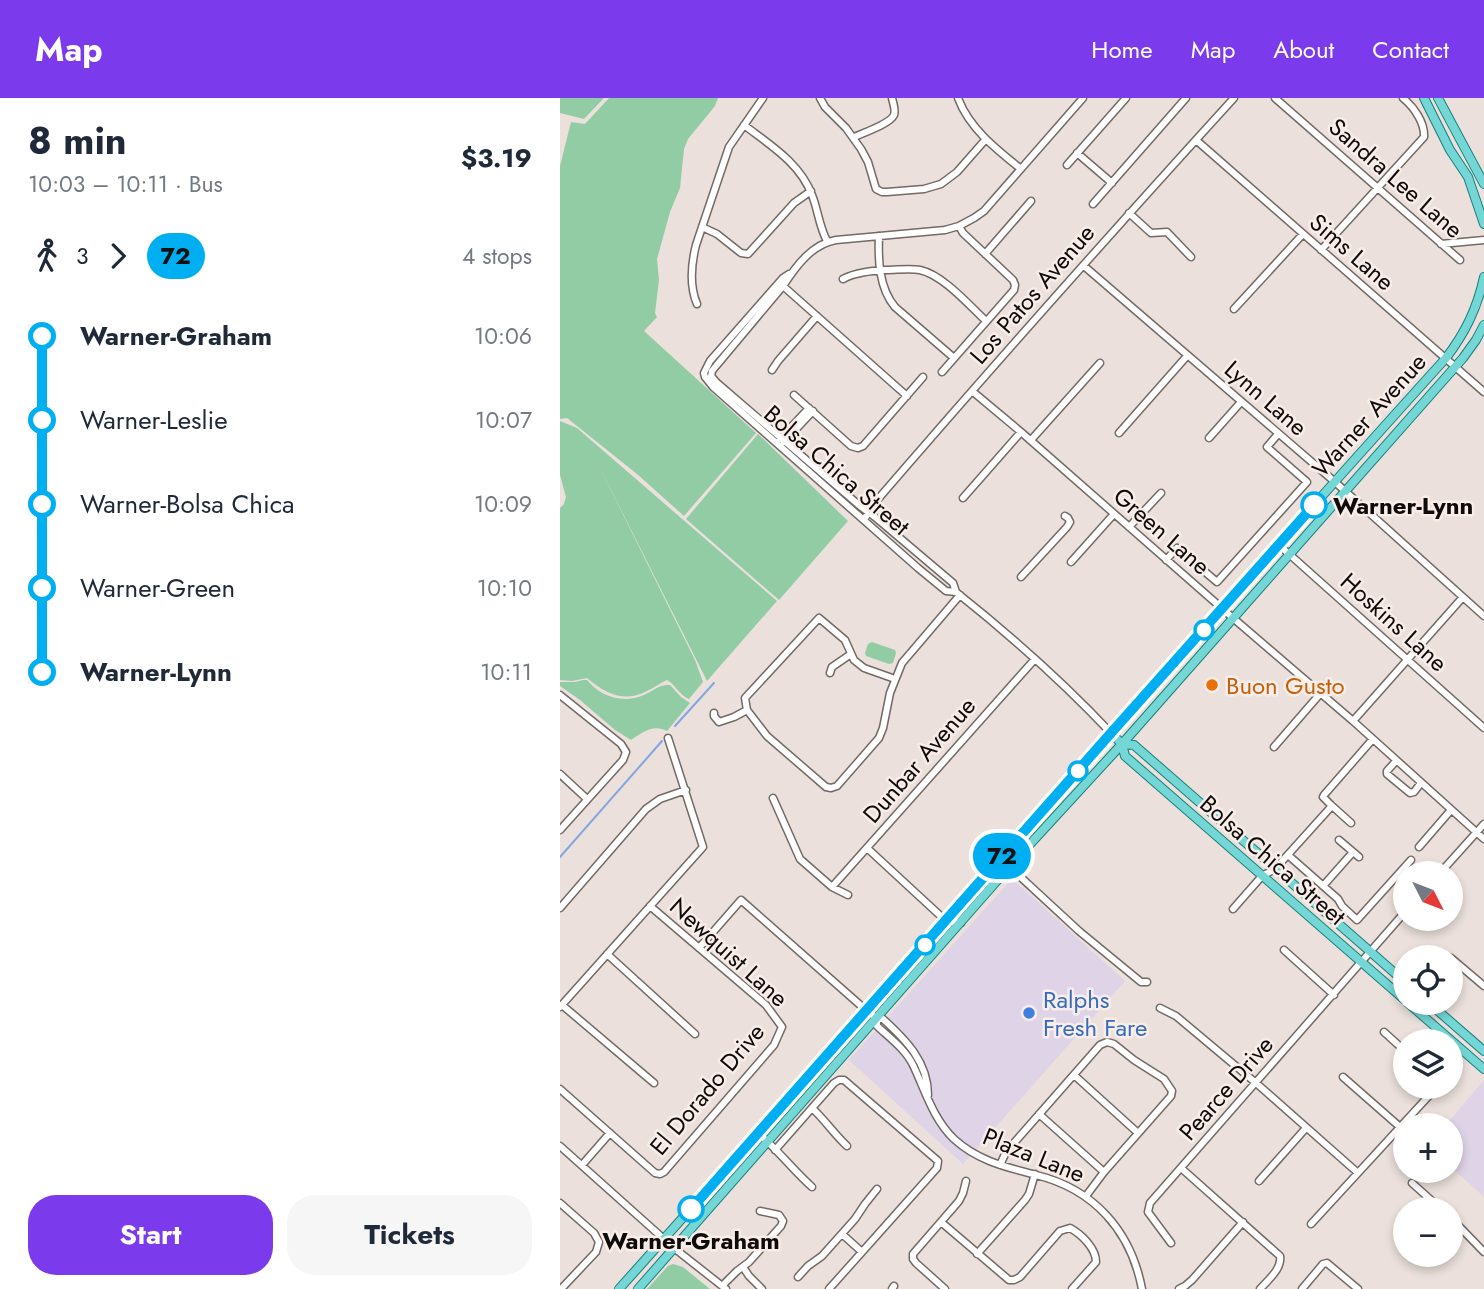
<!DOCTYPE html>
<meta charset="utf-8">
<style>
:root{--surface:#fff;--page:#f6f6f7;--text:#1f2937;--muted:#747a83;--accent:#7c3aed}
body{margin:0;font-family:Jost,sans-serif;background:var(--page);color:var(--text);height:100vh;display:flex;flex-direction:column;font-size:26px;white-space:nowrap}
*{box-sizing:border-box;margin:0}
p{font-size:23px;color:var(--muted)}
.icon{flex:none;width:38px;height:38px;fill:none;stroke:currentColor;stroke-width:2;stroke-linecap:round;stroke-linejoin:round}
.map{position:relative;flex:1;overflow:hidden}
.sheet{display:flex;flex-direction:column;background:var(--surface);width:560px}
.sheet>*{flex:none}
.badge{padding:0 14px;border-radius:23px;font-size:24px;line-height:46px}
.needle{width:46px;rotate:132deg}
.buttons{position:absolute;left:833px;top:763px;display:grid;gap:14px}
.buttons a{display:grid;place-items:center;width:70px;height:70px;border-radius:50%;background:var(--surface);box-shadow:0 4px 10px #0003;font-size:35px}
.map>.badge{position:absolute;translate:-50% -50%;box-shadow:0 0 0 4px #fff}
.legs{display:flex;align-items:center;gap:10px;height:77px;padding:0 28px;font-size:23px}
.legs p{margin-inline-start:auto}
.head{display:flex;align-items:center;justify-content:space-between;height:119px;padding:0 28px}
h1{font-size:38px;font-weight:700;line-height:52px}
.button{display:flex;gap:14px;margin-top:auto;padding:14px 28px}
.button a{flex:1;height:80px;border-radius:28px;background:var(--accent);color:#fff;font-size:28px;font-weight:700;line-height:80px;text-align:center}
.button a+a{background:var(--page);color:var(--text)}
ul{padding:0 28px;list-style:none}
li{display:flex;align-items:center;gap:24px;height:84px;font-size:26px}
li i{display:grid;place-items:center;width:10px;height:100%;margin:0 9px;background:currentColor}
li i::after{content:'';width:18px;height:18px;margin:-9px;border:5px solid;border-radius:50%;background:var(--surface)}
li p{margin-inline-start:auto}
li:first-child i{background:linear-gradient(#0000 50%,currentColor 0)}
li:last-child i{background:linear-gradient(currentColor 50%,#0000 0)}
header{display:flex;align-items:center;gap:42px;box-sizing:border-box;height:98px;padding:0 35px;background:var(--accent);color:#fff}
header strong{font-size:33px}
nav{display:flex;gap:38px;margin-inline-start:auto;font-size:24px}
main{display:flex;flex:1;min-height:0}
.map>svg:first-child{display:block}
.commercial{fill:#dfd3e8}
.green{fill:#92cca5}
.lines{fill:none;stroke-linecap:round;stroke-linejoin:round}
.stream{stroke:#83a6e1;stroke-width:2}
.minor-casing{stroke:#736965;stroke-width:9}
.major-casing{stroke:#157f7c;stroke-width:10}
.minor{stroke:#fff;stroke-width:6}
.major{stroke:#74d7d6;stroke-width:8}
.line-1-casing{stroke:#fff;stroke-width:16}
.line-1{stroke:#00aff2;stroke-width:10}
.stop-1-dot{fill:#fff;stroke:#00aff2;stroke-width:3.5}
.food-dot{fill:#e8710a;stroke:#f8ede9;stroke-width:2.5}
.shop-dot{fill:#3f7fe0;stroke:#f8ede9;stroke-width:2.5}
.labels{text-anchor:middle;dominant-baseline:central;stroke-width:5;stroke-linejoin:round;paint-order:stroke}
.street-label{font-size:24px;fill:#0f0b0a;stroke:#f8ede9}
.stop-label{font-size:24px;font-weight:bold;fill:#0f0b0a;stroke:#f8ede9;text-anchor:start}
.food-label{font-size:24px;fill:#c56008;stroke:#f8ede9;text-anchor:start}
.shop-label{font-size:24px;fill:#366cbe;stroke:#f8ede9;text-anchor:start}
</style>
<header>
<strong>Map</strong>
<nav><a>Home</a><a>Map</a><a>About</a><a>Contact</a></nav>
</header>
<main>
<section class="sheet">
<div class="head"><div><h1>8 min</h1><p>10:03 – 10:11 · Bus</p></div><b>$3.19</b></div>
<div class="legs"><svg class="icon" aria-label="walk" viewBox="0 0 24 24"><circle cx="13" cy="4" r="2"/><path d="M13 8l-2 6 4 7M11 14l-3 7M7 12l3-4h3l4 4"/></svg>3<svg class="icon" aria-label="forward" viewBox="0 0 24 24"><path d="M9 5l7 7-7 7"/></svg><b class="badge" style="background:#00aff2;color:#111">72</b><p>4 stops</p></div>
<ul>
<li><i style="color:#00aff2"></i><b>Warner-Graham</b><p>10:06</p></li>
<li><i style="color:#00aff2"></i><span>Warner-Leslie</span><p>10:07</p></li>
<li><i style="color:#00aff2"></i><span>Warner-Bolsa Chica</span><p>10:09</p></li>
<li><i style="color:#00aff2"></i><span>Warner-Green</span><p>10:10</p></li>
<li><i style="color:#00aff2"></i><b>Warner-Lynn</b><p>10:11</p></li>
</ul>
<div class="button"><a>Start</a><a>Tickets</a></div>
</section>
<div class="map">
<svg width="924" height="1191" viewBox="0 0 924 1191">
<rect width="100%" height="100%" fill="#ebe0db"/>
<!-- commercial -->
<path class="commercial" d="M450 783 458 786 565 883 403 1066 289 962Z
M924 982V1099L891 1069V1027H886Z"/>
<!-- green -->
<path class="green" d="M0 0H44L24 21 0 15Z
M49 0H158L155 8 128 41 124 51 120 90 110 114 97 161 99 182 95 215 97 219 84 233 196 335 124 418 77 376 7 320 0 321V68L11 24 25 26Z
M0 323 17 330 217 503 147 583 38 366 135 562 143 584 129 601C119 597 116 587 107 582 100 585 94 590 87 593 64 605 46 596 27 580L12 583 0 582V410L4 406 6 399 0 377Z
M198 336 288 423 219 502 126 421Z
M312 544 335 552 336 555 333 565 329 566 306 558 305 555 308 546Z
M23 582H27C41 599 63 606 84 597 93 593 99 586 110 587L121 599 130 605 107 633C93 626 83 634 71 642L55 632 20 602 0 588V584H15Z
M113 1166 123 1169 150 1191H87L108 1168Z"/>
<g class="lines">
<!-- stream -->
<path class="stream" d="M115 628 154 585
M0 759 102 643"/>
<defs>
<path id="minor" d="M260 0 265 9 286 30 301 51 308 64 316 91 322 94H327L364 91 381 86 397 74 426 41
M398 0C409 30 436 51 461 71
M523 0 424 113 414 120 399 128 385 132 276 142C252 146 236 168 223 188L156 268 152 273 151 278 156 284 300 408 315 419 393 485 396 494C450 537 503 584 551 635
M715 0 900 162
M184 27C210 47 240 65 252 97 258 112 259 128 267 143
M294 39C303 35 330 26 334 17 336 12 333 5 332 0
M636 42 924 294
M517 55 552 85
M507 67 566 0
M533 106 626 0
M569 115 591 135 607 134 631 159
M142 129 157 136 181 155 188 156 234 105 251 93
M319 138C318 162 319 190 335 209L394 260
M881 146 924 142
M761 152 864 39C865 25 854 9 843 0
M425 156 471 103
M524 168 775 384 924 518
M229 176 223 180 150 263 144 275 145 279 153 289 358 470 386 493 396 494
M283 181C296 174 312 173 326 172 337 172 349 170 360 172 383 177 409 207 426 223
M223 188 347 298
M137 206C129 187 131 167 136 147L169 49 203 0
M674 211 743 136
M212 272 218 263 257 218
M382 274 454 192 455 187 453 182 403 135 399 128
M412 293 461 334 673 520 793 623 924 741
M234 297 291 348 298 350 303 348 363 279
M559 335 627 258
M649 340 681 304
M220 341 249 310
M471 342 540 265
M224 344 253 313
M403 400 461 334
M304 422 312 408C431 270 552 134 674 0
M569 429 601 395
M719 447 924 630
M606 462 617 450 657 484 747 384 707 349 718 336
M511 464 554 416
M461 479 507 429 510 424 508 420 505 418
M270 575 272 569 291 556
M0 597 61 646 66 654 63 662 0 732
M187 612 207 638 266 689 271 690 277 688 319 640 323 630 330 595 342 565 400 497
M187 612 185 600 259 520 285 542 294 562 304 570 335 581
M154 615V618L159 624 174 619 187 612
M793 623 903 499
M714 649 760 596
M836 663 827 673V676L850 695 854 694 861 685
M0 676 27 701
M213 700 240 761 272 789 288 797
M771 707 791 725
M779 742 799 759
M859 749 891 712
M307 750 385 822 401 825
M728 757 778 801 782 808 797 822 851 762
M440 760 519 833 581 884H587
M880 775 924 726
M763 788 793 754
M272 789 475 561
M0 810 86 711 100 701 126 692
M673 811 702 778 715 771 770 710 771 707 763 699 764 697 812 642
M139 850 181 802 307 913 317 920 323 921C346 942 368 964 368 997
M724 852 774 897
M47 856 135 936
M891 860 924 888
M2 907 94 985
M0 909 143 749 108 640
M600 910 616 918 696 985 798 1075
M317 920V928C330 940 345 951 353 967 365 992 373 1021 394 1041 418 1063 446 1069 476 1077 534 1091 571 1133 582 1191
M824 934 845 953
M514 977 578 1035
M783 979 840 1029
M0 991 95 1075 100 1076 104 1074 214 947 222 929 206 907 90 808
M252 1010C265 1022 274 1036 287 1048
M479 1016 544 1074
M199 1036C218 1052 233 1072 252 1089
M0 1048 114 1150 166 1191
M215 1052 274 985 279 982H284L378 1063 377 1070 269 1191
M22 1067 50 1035
M440 1067 446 1054 540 947 547 944 554 946 574 962 604 981 612 993 611 998 544 1074 526 1098
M621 1070 720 1158C722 1171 708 1182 700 1191
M699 1083 746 1030
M852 1085 881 1111
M0 1105 34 1135 39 1144 36 1154 1 1191
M891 1120 924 1154
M381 1124 449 1182H454L460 1179 500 1133 510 1130C521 1136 536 1150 536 1164L512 1191
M751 1126 877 989
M282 1136 302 1154
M611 1145 588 1114 590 1105 845 814
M417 1156 465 1102 469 1096 475 1076
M183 1169 189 1178 202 1191
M238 1179 248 1168 262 1158 295 1121 305 1106 317 1091
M162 1188 177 1173 189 1164 221 1128 223 1123 219 1117 200 1113
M332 1191 334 1188
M385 1191 356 1165 353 1161V1156L399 1103 403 1095 406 1083
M619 1191 625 1188 632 1182 683 1124
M742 1191 763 1166 767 1165 798 1191"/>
<path id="major" d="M864 0 890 52 908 79 924 126
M878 0 924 86
M551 635 562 646 565 658 845 902
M562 646 574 647 845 884
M848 905 924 971
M869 905 924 953
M59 1191C337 882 607 568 886 260 905 235 917 211 924 179
M78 1191 449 769 562 646 903 260 916 242 924 227"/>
</defs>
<!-- minor casing -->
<use href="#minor" class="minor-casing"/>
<!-- major casing -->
<use href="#major" class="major-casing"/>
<!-- minor -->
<use href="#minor" class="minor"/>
<!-- major -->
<use href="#major" class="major"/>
</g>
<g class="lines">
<defs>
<path id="line-1" d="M131 1111 551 635 754 407"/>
</defs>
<!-- line-1 casing -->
<use href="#line-1" class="line-1-casing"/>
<!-- line-1 -->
<use href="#line-1" class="line-1"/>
</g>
<!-- markers -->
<g class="stop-1-dot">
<circle cx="754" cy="407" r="12"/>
<circle cx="644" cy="532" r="9"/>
<circle cx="518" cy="673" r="9"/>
<circle cx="365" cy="847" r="9"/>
<circle cx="131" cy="1111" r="12"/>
</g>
<circle class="food-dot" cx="652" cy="587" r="7"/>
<circle class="shop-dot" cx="469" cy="915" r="7"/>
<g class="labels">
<!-- street labels -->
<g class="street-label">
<text transform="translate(836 80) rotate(41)">Sandra Lee Lane</text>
<text transform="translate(792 154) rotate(41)">Sims Lane</text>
<text transform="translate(472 196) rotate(-49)">Los Patos Avenue</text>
<text transform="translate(706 300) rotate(41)">Lynn Lane</text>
<text transform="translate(809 317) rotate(-48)">Warner Avenue</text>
<text transform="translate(277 372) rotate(41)">Bolsa Chica Street</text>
<text transform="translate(602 433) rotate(41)">Green Lane</text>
<text transform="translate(834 524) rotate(42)">Hoskins Lane</text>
<text transform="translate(359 662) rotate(-49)">Dunbar Avenue</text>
<text transform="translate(713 762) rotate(41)">Bolsa Chica Street</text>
<text transform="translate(169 854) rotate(42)">Newquist Lane</text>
<text transform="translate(666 990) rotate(-49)">Pearce Drive</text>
<text transform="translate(147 991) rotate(-50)">El Dorado Drive</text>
<text transform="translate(474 1057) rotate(22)">Plaza Lane</text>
</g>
<!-- stop labels -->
<g class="stop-label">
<text x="773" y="407">Warner-Lynn</text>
<text x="131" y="1142" text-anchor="middle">Warner-Graham</text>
</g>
<!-- food labels -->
<g class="food-label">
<text x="666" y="587">Buon Gusto</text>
</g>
<!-- shop labels -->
<g class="shop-label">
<text x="483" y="901">Ralphs<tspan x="483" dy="28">Fresh Fare</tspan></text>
</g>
</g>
</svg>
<div class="buttons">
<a><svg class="needle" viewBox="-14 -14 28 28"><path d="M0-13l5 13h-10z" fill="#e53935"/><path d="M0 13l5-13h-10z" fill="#747a83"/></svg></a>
<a><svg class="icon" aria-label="locate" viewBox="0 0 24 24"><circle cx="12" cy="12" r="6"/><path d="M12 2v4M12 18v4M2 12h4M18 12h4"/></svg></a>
<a><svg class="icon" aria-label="layers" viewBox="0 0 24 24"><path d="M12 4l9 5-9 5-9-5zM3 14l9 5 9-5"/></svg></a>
<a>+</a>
<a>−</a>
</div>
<b class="badge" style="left:442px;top:758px;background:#00aff2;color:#111">72</b>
</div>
</main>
